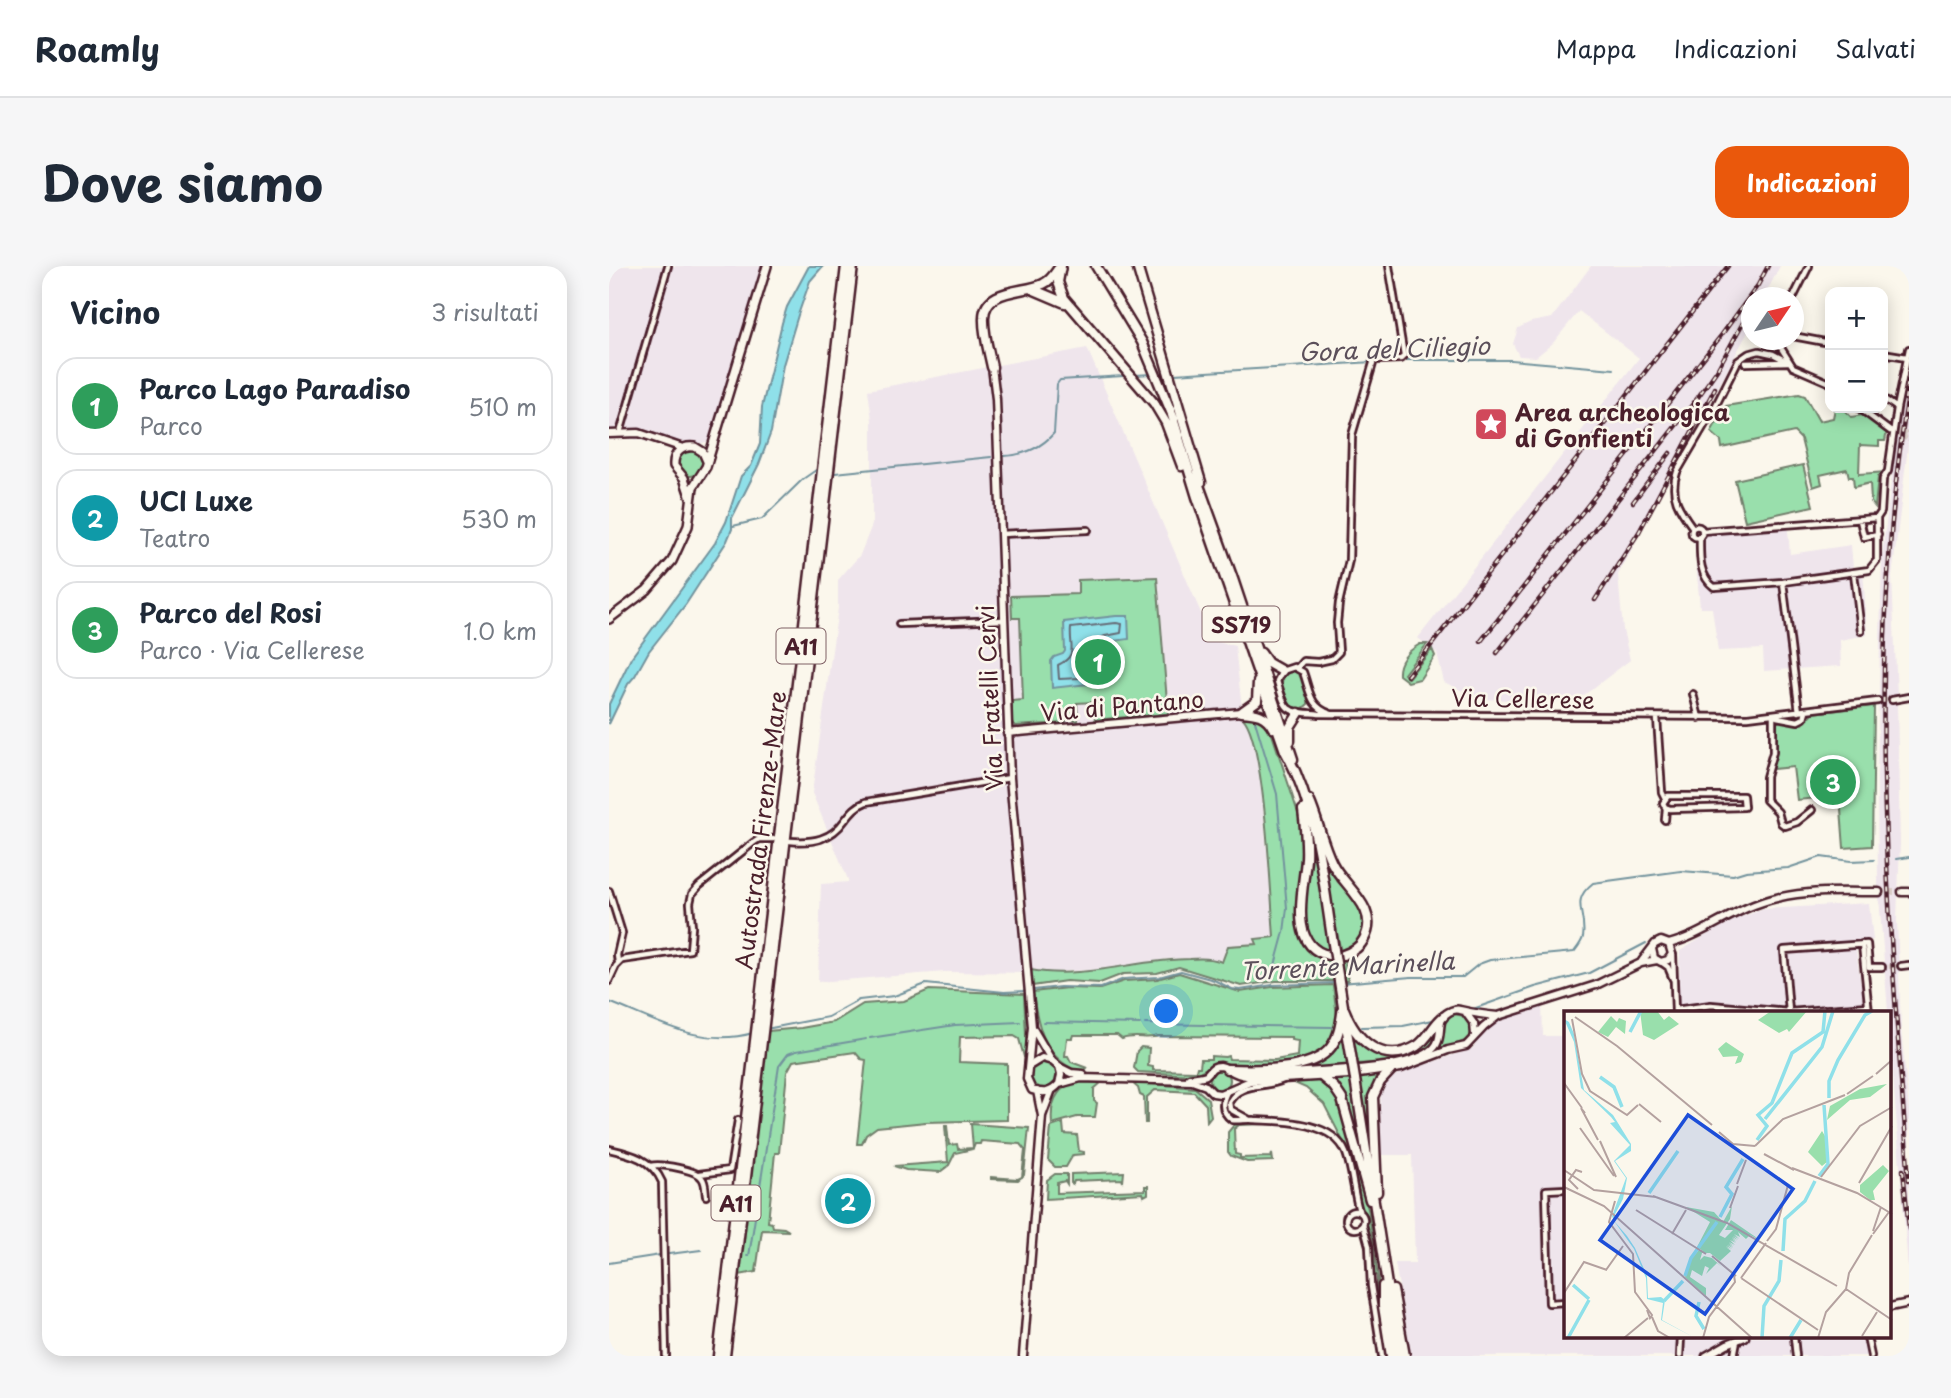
<!DOCTYPE html>
<html lang="it">
<head>
<meta charset="utf-8">
<style>
	body { margin:0; font-family:"Playpen Sans",sans-serif; background:#f6f6f7; color:#1f2937 }
	.controls { position:absolute; right:21px; top:21px; display:grid; overflow:hidden; border-radius:14px; box-shadow:0 4px 18px #0003 }
	.controls button { width:63px; height:63px; display:grid; place-items:center; padding:0; border:0; border-bottom:2px solid #e0e1e3; background:#fff; color:#1f2937; font:35px sans-serif }
	.compass { position:absolute; left:1132px; top:21px; width:63px; height:63px; border-radius:50%; background:#fff; box-shadow:0 4px 18px #0003; rotate:55deg }
	.you { position:absolute; left:558px; top:746px; width:24px; height:24px; margin:-18px; border:5px solid #fff; border-radius:50%; background:#1a73e8; box-shadow:0 0 0 10px #1a73e833 }
	.badge { display:grid; place-items:center; width:46px; height:46px; border-radius:50%; background:#ea580c; color:#fff; font-size:23px; font-weight:700 }
	.pin { position:absolute; translate:-50% -50%; border:4px solid #fff; box-shadow:0 2px 7px #0006 }
	.list { margin:0; padding:0; list-style:none }
	h2 { display:flex; justify-content:space-between; align-items:center; height:91px; margin:0; padding:0 28px; font-size:30px }
	h2 small { font-size:23px; font-weight:400; color:#747a83 }
	.list li { display:grid; grid-template-columns:46px 1fr auto; gap:21px; align-items:center; box-sizing:border-box; height:98px; margin:0 14px 14px; padding:0 14px; border:2px solid #e0e1e3; border-radius:21px }
	.list b { display:block; font-size:26px; white-space:nowrap }
	.list p { margin:0; font-size:23px; white-space:nowrap; color:#747a83 }
	.list em { font-size:23px; font-style:normal; color:#747a83 }
	.map { position:relative; flex:none; width:1300px; height:1090px; overflow:hidden; border-radius:21px }
	header { display:flex; align-items:center; gap:42px; box-sizing:border-box; height:98px; padding:0 35px; background:#fff; border-bottom:2px solid #e0e1e3 }
	header strong { font-size:33px }
	nav { display:flex; gap:38px; margin-inline-start:auto; font-size:24px }
	.intro { display:flex; align-items:center; justify-content:space-between; box-sizing:border-box; height:168px; padding:0 42px }
	h1 { margin:0; font-size:49px }
	.button { padding:18px 32px; border-radius:21px; background:#ea580c; color:#fff; font-size:24px; font-weight:700 }
	main { display:flex; gap:42px; padding:0 42px }
	aside { flex:1; background:#fff; border-radius:21px; box-shadow:0 4px 18px #0003 }
	.map>svg:first-child { display:block }
</style>
</head>
<body>
<header>
<strong>Roamly</strong>
<nav><a>Mappa</a><a>Indicazioni</a><a>Salvati</a></nav>
</header>
<div class="intro"><h1>Dove siamo</h1><a class="button">Indicazioni</a></div>
<main>
<aside>
<h2>Vicino<small>3 risultati</small></h2>
<ul class="list">
<li><span class="badge" style="background:#2e9e5b">1</span><div><b>Parco Lago Paradiso</b><p>Parco</p></div><em>510 m</em></li>
<li><span class="badge" style="background:#0f9aa8">2</span><div><b>UCI Luxe</b><p>Teatro</p></div><em>530 m</em></li>
<li><span class="badge" style="background:#2e9e5b">3</span><div><b>Parco del Rosi</b><p>Parco · Via Cellerese</p></div><em>1.0 km</em></li>
</ul>
</aside>
<div class="map">
<svg width="1300" height="1090" viewBox="0 0 1300 1090">
	<rect width="100%" height="100%" fill="#fbf7ec"/>
	<filter id="ink" filterUnits="userSpaceOnUse"><feTurbulence type="fractalNoise" baseFrequency=".0143" numOctaves="2"/><feDisplacementMap in="SourceGraphic" scale="14" xChannelSelector="R" yChannelSelector="G"/><feConvolveMatrix kernelMatrix="1 2 1 2 8 2 1 2 1" color-interpolation-filters="sRGB"/></filter>
	<g filter="url(#ink)">
		<path fill="#efe5ec" d="M0,0H156L100,175L90,178H68L41,176L13,171L0,173Z
			M982,0H1171L1155,31L1142,32V60L1009,309L1014,364L1021,394L966,436L870,433L835,416L828,387L809,372L1030,92L970,45L944,77L927,91L910,90L904,78L909,62L922,56L943,52Z
			M478,82L604,375L626,380L634,452L641,462L650,496L666,672L646,673L648,678L613,696L595,692L559,693L495,703L435,707L336,706L209,716L212,618L240,616L203,527L229,342V314L251,289L263,259V154L259,124Z
			M1300,93V172L1283,311L1288,430L1283,432L1284,437H1288L1291,577L1288,654L1292,763L1300,845V1015L1269,618L1268,513L1273,290L1291,144Z
			M1178,254L1181,288L1242,279L1244,302H1254L1258,369L1231,374L1232,400L1155,405L1154,383L1109,385L1103,342H1091L1085,275L1097,262Z
			M1260,637L1264,674L1246,676L1256,747H1069L1071,685L1121,655L1155,643Z
			M933,738L934,770H957V1071H1258L1262,1090H802L786,997H806L803,889H772L770,852L772,826L781,809L784,810L864,782L875,765L889,756Z"/>
		<path fill="#99dfac" stroke="#727f6c" stroke-width="2" d="M1190,128L1196,130L1210,155L1224,152L1226,142H1234L1242,151L1254,149L1278,165L1276,175H1270V180L1251,179L1250,208L1278,206L1269,211L1266,241L1262,236L1261,217L1245,221L1244,211H1240L1238,203L1211,209L1213,218L1204,221L1192,173L1185,166L1113,182L1112,175L1102,166L1117,140Z
			M68 197a13 13 0 1 1 26 0a13 13 0 1 1-26 0Z
			M1194,199L1204,240L1136,255L1126,214Z
			M548,311L559,448L535,450L534,447H530L529,450L486,454L484,436L468,437L469,455L458,453L456,457L406,460L403,456V435L414,434L411,352H403L402,330L469,328V314Z
			M811,378H818L795,408L799,412L823,383L826,390L811,413L799,416L790,409C789,395 799,385 811,378Z
			M684,404C695,408 700,426 699,438L692,444L681,440L672,418L677,406Z
			M1265,440L1263,580L1235,582L1231,530L1188,534L1184,501L1163,503L1168,486L1167,456L1169,454L1194,458L1204,447Z
			M637,449H646L660,459L690,550L695,576L690,657L704,686L722,693L735,691L739,715H667L632,720L570,701L548,707L514,708L491,717L457,715L423,720L422,704C474,714 528,693 581,693C592,692 603,692 613,696L619,680L648,678L646,673L665,671C662,632 656,475 634,452Z
			M707,558L716,586L755,647L757,661L749,678L732,687Z
			M699,562L710,613L720,687L707,681L695,661Z
			M570,707L631,726L663,721L724,719L729,758L724,774L709,791L676,798L637,801L608,796L585,809L529,806L525,802L528,785L532,781L540,782L539,800L544,801V804L587,805L588,801H591L592,793H602V790L616,791L619,790L620,793L666,794L688,790L689,775L682,774V771L549,770C538,774 526,768 513,773L508,769H464L463,772H458L456,790H459L462,796L478,802L474,806C436,797 428,759 424,726L458,722L491,723L515,715L548,713Z
			M320,724L415,728L418,791H415L410,773L405,770L351,771L350,796L398,798V854L317,856L268,861L257,869L253,878H248L257,794L252,793L246,786L184,795L178,806L170,887H166L159,956L163,957L164,961L175,962L180,965L153,964L147,1006L130,1009L159,765L192,762L225,756L254,738L295,735Z
			M844,748L856,750L863,759L861,773L821,788C827,775 831,755 844,748Z
			M828,764L827,775L819,784L782,796L747,798L742,767L763,783L797,787Z
			M733,767L739,800L676,805L700,799Z
			M421 809a14 14 0 1 1 28 0a14 14 0 1 1-28 0Z
			M601 814a10 10 0 1 1 20 0a10 10 0 1 1-20 0Z
			M773,808L769,814L764,904L750,811Z
			M741,811L756,906L736,831L721,813Z
			M704,813L717,817L729,829L760,947L780,1090H777L768,1037V1010L764,1008L763,979L756,963L758,950L750,937V927L738,883L715,838L697,822L683,816Z
			M468,816L492,817L485,823V835L488,837L486,851H468L443,858C441,837 447,821 468,816Z
			M522,816L586,822L599,833L602,850L598,855L597,839L585,826L546,824L538,831V857H536L535,831L531,829L529,822Z
			M454,857L455,868L468,869L470,885L475,886V888L464,889L457,901H446L439,894L442,861Z
			M632,857L656,858L630,859L625,863L626,888L631,889V892L662,891L663,888L664,895L638,896L622,890L619,886V866L625,859Z
			M362,858L420,862L415,909L409,914L382,913V911L409,913L413,911L416,884L411,878L372,875L371,878H366L364,883L346,887L340,899L331,906L297,904L285,900L339,896L336,860H338L340,879L348,878L349,883L364,882Z
			M515,906L514,916L513,913L465,915L464,918L462,917V908Z
			M446,908H458V918L456,915L448,917V927L536,924V920H539V928L535,930L534,927L437,933L438,914Z"/>
		<path fill="#8fe0e9" stroke="#73939d" stroke-width="2" d="M200,0H214L201,15L189,49L174,99L162,166L150,198L123,252V263L118,275L77,338L40,385L26,410L19,418L0,458V438L22,392L106,277L117,256L132,210L142,200L151,178L153,141L173,57L178,41Z
			M507,350H519L520,373L498,376L477,387L479,418L443,422L442,395L445,391L454,388L456,385L455,356Z"/>
		<g fill="none" stroke-linecap="round" stroke-linejoin="round">
			<path stroke="#666c77" stroke-width="2" d="M507,357L513,358L512,367L496,370L472,383L470,390L471,412L450,413L449,399C470,389 460,380 462,362Z"/>
			<path stroke="#73939d" stroke-width="2" d="M793,94H902L1005,103
				M565,108L781,95
				M527,109L542,108
				M395,190C415,189 432,182 445,167L448,118L451,114L514,110
				M226,207L382,191
				M124,260L153,253L194,213L207,204
				M646,455L668,528L678,642L675,666L665,703
				M1287,593L1300,591
				M732,717L802,711H854L870,698L881,694L965,686C968,682 973,676 974,671C978,647 960,636 984,617L1072,605L1124,609L1137,605L1179,602L1212,591L1242,595L1265,594
				M424,724L451,721L492,722L515,713L550,711L572,705L605,714L623,723L631,724L664,719L727,717
				M0,736C49,755 91,782 144,767
				M864,743L926,721L980,707L1037,677
				M434,756L531,758
				M536,758L723,761
				M753,761L794,760L824,754
				M157,763L219,751L250,734L285,730L317,718L395,726L418,725
				M261,772L346,759L411,756
				M60,988L92,984
				M138,990H140L170,800L179,788L187,785L257,773
				M0,997L51,989"/>
			<path stroke="#d8ccc5" stroke-width="4.5" stroke-dasharray="4.5 2" stroke-linecap="butt" d="M1282,161L1300,169
				M1282,165L1300,174
				M1269,435L1283,434
				M1273,701L1292,700"/>
			<path stroke="#d8ccc5" stroke-width="6" stroke-dasharray="6 3" stroke-linecap="butt" d="M1270,626H1293"/>
			<g stroke="#4a1f2b" stroke-width="10">
				<path id="street" d="M1184,32L1200,0
					M1184,70L1221,77
					M1167,74L1184,101L1221,117
					M1274,87L1298,91
					M1136,97L1178,96
					M1274,132L1288,142
					M1250,142L1281,165
					M11,167L59,0
					M1251,254L1255,271L1269,268
					M1082.5 266a5.5 5.5 0 1 1 11 0a5.5 5.5 0 1 1-11 0Z
					M1084,262C1070,243 1060,229 1068,206L1106,141L1129,95L1139,88L1150,85L1164,88L1179,96
					M1093,265L1268,252
					M392,268L479,264
					M1091,270C1091,288 1089,309 1105,321L1174,316L1260,304L1268,294V252L1272,246L1274,213L1279,205L1288,142L1300,83
					M1245,307L1252,365
					M1174,316L1190,446
					M290,358L394,354
					M688,402L694,395L709,396L723,393L730,386L728,357L730,337L740,294L743,169L765,94L792,93L795,90L780,0
					M1084,428L1090,452
					M1283,434L1300,431
					M722,448C700,441 701,425 694,406L685,401L673,405L668,415C678,448 676,445 710,448L1139,451L1269,435
					M1164,450V486L1157,511V534L1169,546L1172,557L1176,560L1188,556L1203,544
					M1168,451L1189,455L1195,452L1197,445
					M1048,452L1053,526L1056,532
					M1059,530H1134L1135,541L1061,543L1056,541L1054,537Z
					M1056,554L1057,542
					M181,575C204,577 222,574 236,554C243,545 247,540 257,536L401,512
					M0,625L13,667L8,689L9,696
					M1253,678L1260,747
					M1064,689L1066,746
					M1052,696L1059,701L1064,713
					M1292,700L1300,699
					M0,715L7,700L13,694L81,684L83,661L81,637L83,628L90,620L144,577L150,573H164
					M1066,744L1102,739L1180,746L1259,740
					M1180,746L1175,684L1258,678L1260,701H1273
					M618,826C612,837 612,846 623,854C630,855 637,853 645,854C674,855 724,855 737,887C743,903 745,928 750,945
					M639,853L621,843L620,836C632,815 655,823 674,814
					M0,883C22,888 43,893 53,916L57,1090
					M42,900C51,897 88,904 93,912C97,917 96,924 97,930
					M90,908L121,904L129,854
					M957,923L937,924L940,1037L957,1036
					M737 954a9 9 0 1 1 18 0a9 9 0 1 1-18 0Z
					M754,958L760,980L762,1020L773,1090
					M1185,1071L1187,1090
					M1258,1071L1262,1090
					M1071,1090L1072,1071
					M1125,1090L1128,1074"/>
			</g>
			<g stroke="#4a1f2b" stroke-width="11">
				<path id="secondary" d="M383,101L387,133L401,512L423,761L418,813L423,824C435,828 442,827 450,818L452,809L450,801L443,795L423,761
					M0,168L30,167L74,182
					M398,467L632,446
					M1293,626H1300
					M1060,678C1091,670 1116,650 1145,639C1185,623 1227,626 1270,626
					M1033,695L1046,678L1052,675L1060,678L1063,688L1059,694L1052,696L1045,692L1043,683
					M857,747L865,758L866,769
					M420,800L433,792L443,795
					M450,801L462,807L474,808
					M749,803C769,801 822,797 829,775C833,764 828,752 840,746C843,744 848,743 851,744C864,747 875,749 889,750
					M750,808L792,802L839,784L857,780L875,761L889,750L987,719L1032,697L1048,694
					M580,812C584,811 593,811 597,809C602,805 602,800 611,800C619,801 624,809 637,810L740,803
					M450,818L472,812L583,815L597,820L604,827L611,828L641,815L740,809
					M428,825L433,850L442,826
					M1281,1041L1300,1037
					M414,1090L433,850
					M1097,1090L1118,1078L1136,1071"/>
			</g>
			<g stroke="#4a1f2b" stroke-width="12">
				<path id="primary" d="M81,230L75,212L65,200C64,187 73,179 86,181L94,186L98,195
					M0,353L38,324L63,295L79,260L84,221L97,201L158,0"/>
			</g>
			<g stroke="#4a1f2b" stroke-width="13">
				<path id="highway" d="M452,0L449,16L455,32L545,137L557,157L573,200
					M487,0L533,76L565,153
					M528,0L592,216
					M423,23L456,37
					M383,101C380,86 374,67 375,51C376,22 415,27 434,18C441,15 445,9 449,3
					M563,149L588,231L676,485C709,543 714,618 725,684
					M587,211L624,313L684,493
					M652,387L659,397L673,405
					M634,445L648,435L649,416
					M632,446C647,447 657,448 664,462
					M681,475V461L690,447
					M700,534C709,554 713,577 723,597C734,620 772,643 755,673C751,681 743,686 734,689
					M694,544C696,560 698,576 697,593C695,622 678,680 719,689
					M735,743C746,773 773,801 808,780C819,773 824,759 834,751
					M736,753L743,795
					M618,803C646,804 704,806 722,781C731,769 732,754 734,740
					M713,811L725,821L733,833L761,934
					M746,813L789,1090
					M768,926L764,831L771,816L782,804
					M774,1020V1040L782,1090
					M784,1024L796,1090
					M109,1090L237,0
					M116,1090L244,0"/>
			</g>
			<use href="#street" stroke="#fbf7ec" stroke-width="4.5"/>
			<use href="#secondary" stroke="#fbf7ec" stroke-width="6"/>
			<use href="#primary" stroke="#fbf7ec" stroke-width="7"/>
			<use href="#highway" stroke="#fbf7ec" stroke-width="8"/>
			<g stroke="#4a1f2b" stroke-width="4.5">
				<path id="rail" d="M1300,123C1255,389 1279,648 1300,914
					M1296,133L1300,106
					M1024,236L1061,187
					M986,334L1030,266L1106,122
					M872,375L1111,71L1149,19L1159,0
					M888,387L1087,134L1108,104L1142,42
					M798,410L1119,0
					M1294,904L1300,963"/>
			</g>
			<use href="#rail" stroke="#fbf7ec" stroke-width="2" stroke-dasharray="5" stroke-linecap="butt"/>
			<g stroke="#4a1f2b" stroke-width="13" stroke-linecap="butt">
				<path id="highway-bridge" d="M725,684L734,740
					M743,795L746,813"/>
			</g>
			<use href="#highway-bridge" stroke="#fbf7ec" stroke-width="8"/>
		</g>
	</g>
	<defs>
		<g id="sight-square" transform="scale(1.75)"><rect x="-9" y="-9" width="18" height="18" rx="4" fill="#d1495b" stroke="#fbf7ec"/><path d="M0-6L1.8-2.2L6-1.7L2.9 1.2L3.7 5.4L0 3.3L-3.7 5.4L-2.9 1.2L-6-1.7L-1.8-2.2Z" fill="#fff"/></g>
	</defs>
	<g fill-rule="evenodd">
		<use href="#sight-square" x="882" y="158"/>
	</g>
	<g text-anchor="middle" dominant-baseline="central" stroke-width="5" stroke-linejoin="round" paint-order="stroke">
		<g fill="#fbf7ec" stroke="#7f6065" stroke-width="2">
			<rect x="593.5" y="340.5" width="77" height="35" rx="5"/>
			<rect x="167.5" y="362.5" width="49" height="35" rx="5"/>
			<rect x="102.5" y="919.5" width="49" height="35" rx="5"/>
		</g>
		<g font-size="21" font-weight="bold" fill="#4a1f2b">
			<text x="632" y="358">SS719</text>
			<text x="192" y="380">A11</text>
			<text x="127" y="937">A11</text>
		</g>
		<g font-size="23" font-weight="bold" fill="#4a1f2b" stroke="#fbf7ec" text-anchor="start">
			<text x="906" y="145">Area archeologica<tspan x="906" dy="26">di Gonfienti</tspan></text>
		</g>
		<g font-size="23" fill="#4a1f2b" stroke="#fbf7ec">
			<text transform="translate(380 432) rotate(-93)">Via Fratelli Cervi</text>
			<text transform="translate(914 432) rotate(1)">Via Cellerese</text>
			<text transform="translate(513 439) rotate(-5)">Via di Pantano</text>
			<text transform="translate(151 564) rotate(-83)">Autostrada Firenze-Mare</text>
		</g>
		<g font-size="24" font-style="italic" fill="#5b4f5a" stroke="#fbf7ec">
			<text transform="translate(785 82) rotate(-2)">Gora del Ciliegio</text>
			<text transform="translate(738 699) rotate(-3)">Torrente Marinella</text>
		</g>
	</g>
	<g transform="translate(955 745)">
		<rect width="327" height="327" fill="#fbf7ec"/>
		<path d="M76,0H93L100,9L105,5L115,13L90,29L79,24ZM207,0H243L225,21L223,18L215,22L194,9ZM47,5L53,11L55,7L62,10L61,23L52,16L44,26L34,21ZM162,31L180,43L177,51L171,53L174,45L159,46L154,38ZM323,73L306,86L286,89L263,109L266,95L296,78ZM258,120L261,125L263,151L258,155L244,141ZM319,154L325,160L309,180L311,189H306L296,181V174ZM168,195L166,208L155,224L161,227L169,219H161L167,209L196,229L186,224L182,228L174,221L176,226L170,223L175,227L170,224L175,228L169,225L174,229L168,226L173,230L168,227L172,231L167,228L172,232L166,229L171,234L165,231L170,235L165,232L169,236L164,233L169,237L163,234L168,238L162,235L167,239L162,236L167,240L156,250L146,242H138L136,249L140,245L148,247L158,256L153,252L142,263L145,257L141,255L138,265L128,259L126,266L142,277V285L121,266L128,247L135,239L139,240L133,236L146,211L122,196L150,201L159,211Z" fill="#99dfac"/>
		<path d="M0,8L5,11L10,23L20,79L49,104L67,133V140L51,150L63,167L59,188L50,205L51,211L63,225L71,237L83,265L84,287L97,286L101,289L98,309L131,327L97,309L99,292L83,288L82,267L70,238L50,210L48,205L62,167L50,150L66,134L46,112L51,111L47,106L17,77L10,31Z" fill="#8fe0e9"/>
		<path fill="none" stroke="#8fe0e9" stroke-width="3.5" d="M66,21L77,0M36,66L50,76L58,96M265,87V70L274,49L301,4L308,0M201,108L258,36L269,0M193,129L203,115L194,104L208,92L228,42L259,21L261,0M255,165L264,153L260,94M85,182L114,140M156,206L168,183L162,176L179,148M219,240L221,208L241,190L251,170M121,265L127,247L153,211M9,274L25,288M100,290L119,270M135,291L132,305L140,318M4,327L25,289M198,327L200,295L215,270L217,249M226,327L237,309"/>
		<path fill="none" stroke="#b4a19f" stroke-width="2" d="M11,6L53,35L148,114M8,8L18,63L26,80L63,104L74,94M312,63L328,49M0,72L18,97M283,83L309,65M75,93L97,111M21,102L17,97L34,129M16,117L50,165M155,121L169,133L191,135M36,130L52,166M191,135L219,108L281,84M200,143L230,159M228,157L293,182L328,203M0,159L30,179L92,186M257,166L296,115L328,96M295,172L328,115M173,173L182,149M0,176L40,195L188,327M14,178L5,169L12,159L18,161M89,185L163,212L273,275M51,190L45,211L69,243L71,281L88,304L86,307L83,299M166,197L174,175M72,199L142,243M309,220L317,196M108,223L122,199M309,223L325,201M203,230L212,218L224,174M148,245L172,265M42,259L59,235M177,267L254,319M177,267L202,232M282,278L328,309M0,282L20,251L43,259M88,306L94,320L106,327M298,325L313,301M60,327L84,307M139,327L145,306L171,271L170,264M254,327L262,301L282,278L285,262L308,224"/>
		<path fill="#1d4ed8" fill-opacity="0.15" stroke="#1d4ed8" stroke-width="3.5" d="M124,104L229,178L141,303L36,229Z"/>
		<rect width="327" height="327" fill="none" stroke="#4a1f2b" stroke-width="3.5"/>
	</g>
</svg>
<div class="controls">
<button>+</button>
<button>−</button>
</div>
<svg class="compass" viewBox="-18 -18 36 36"><path d="M0-13l5 13h-10z" fill="#e53935"/><path d="M0 13l5-13h-10z" fill="#747a83"/></svg>
<div class="you"></div>
<div class="pin badge" style="left:489px;top:396px;background:#2e9e5b">1</div>
<div class="pin badge" style="left:239px;top:935px;background:#0f9aa8">2</div>
<div class="pin badge" style="left:1224px;top:516px;background:#2e9e5b">3</div>
</div>
</main>
</body>
</html>
